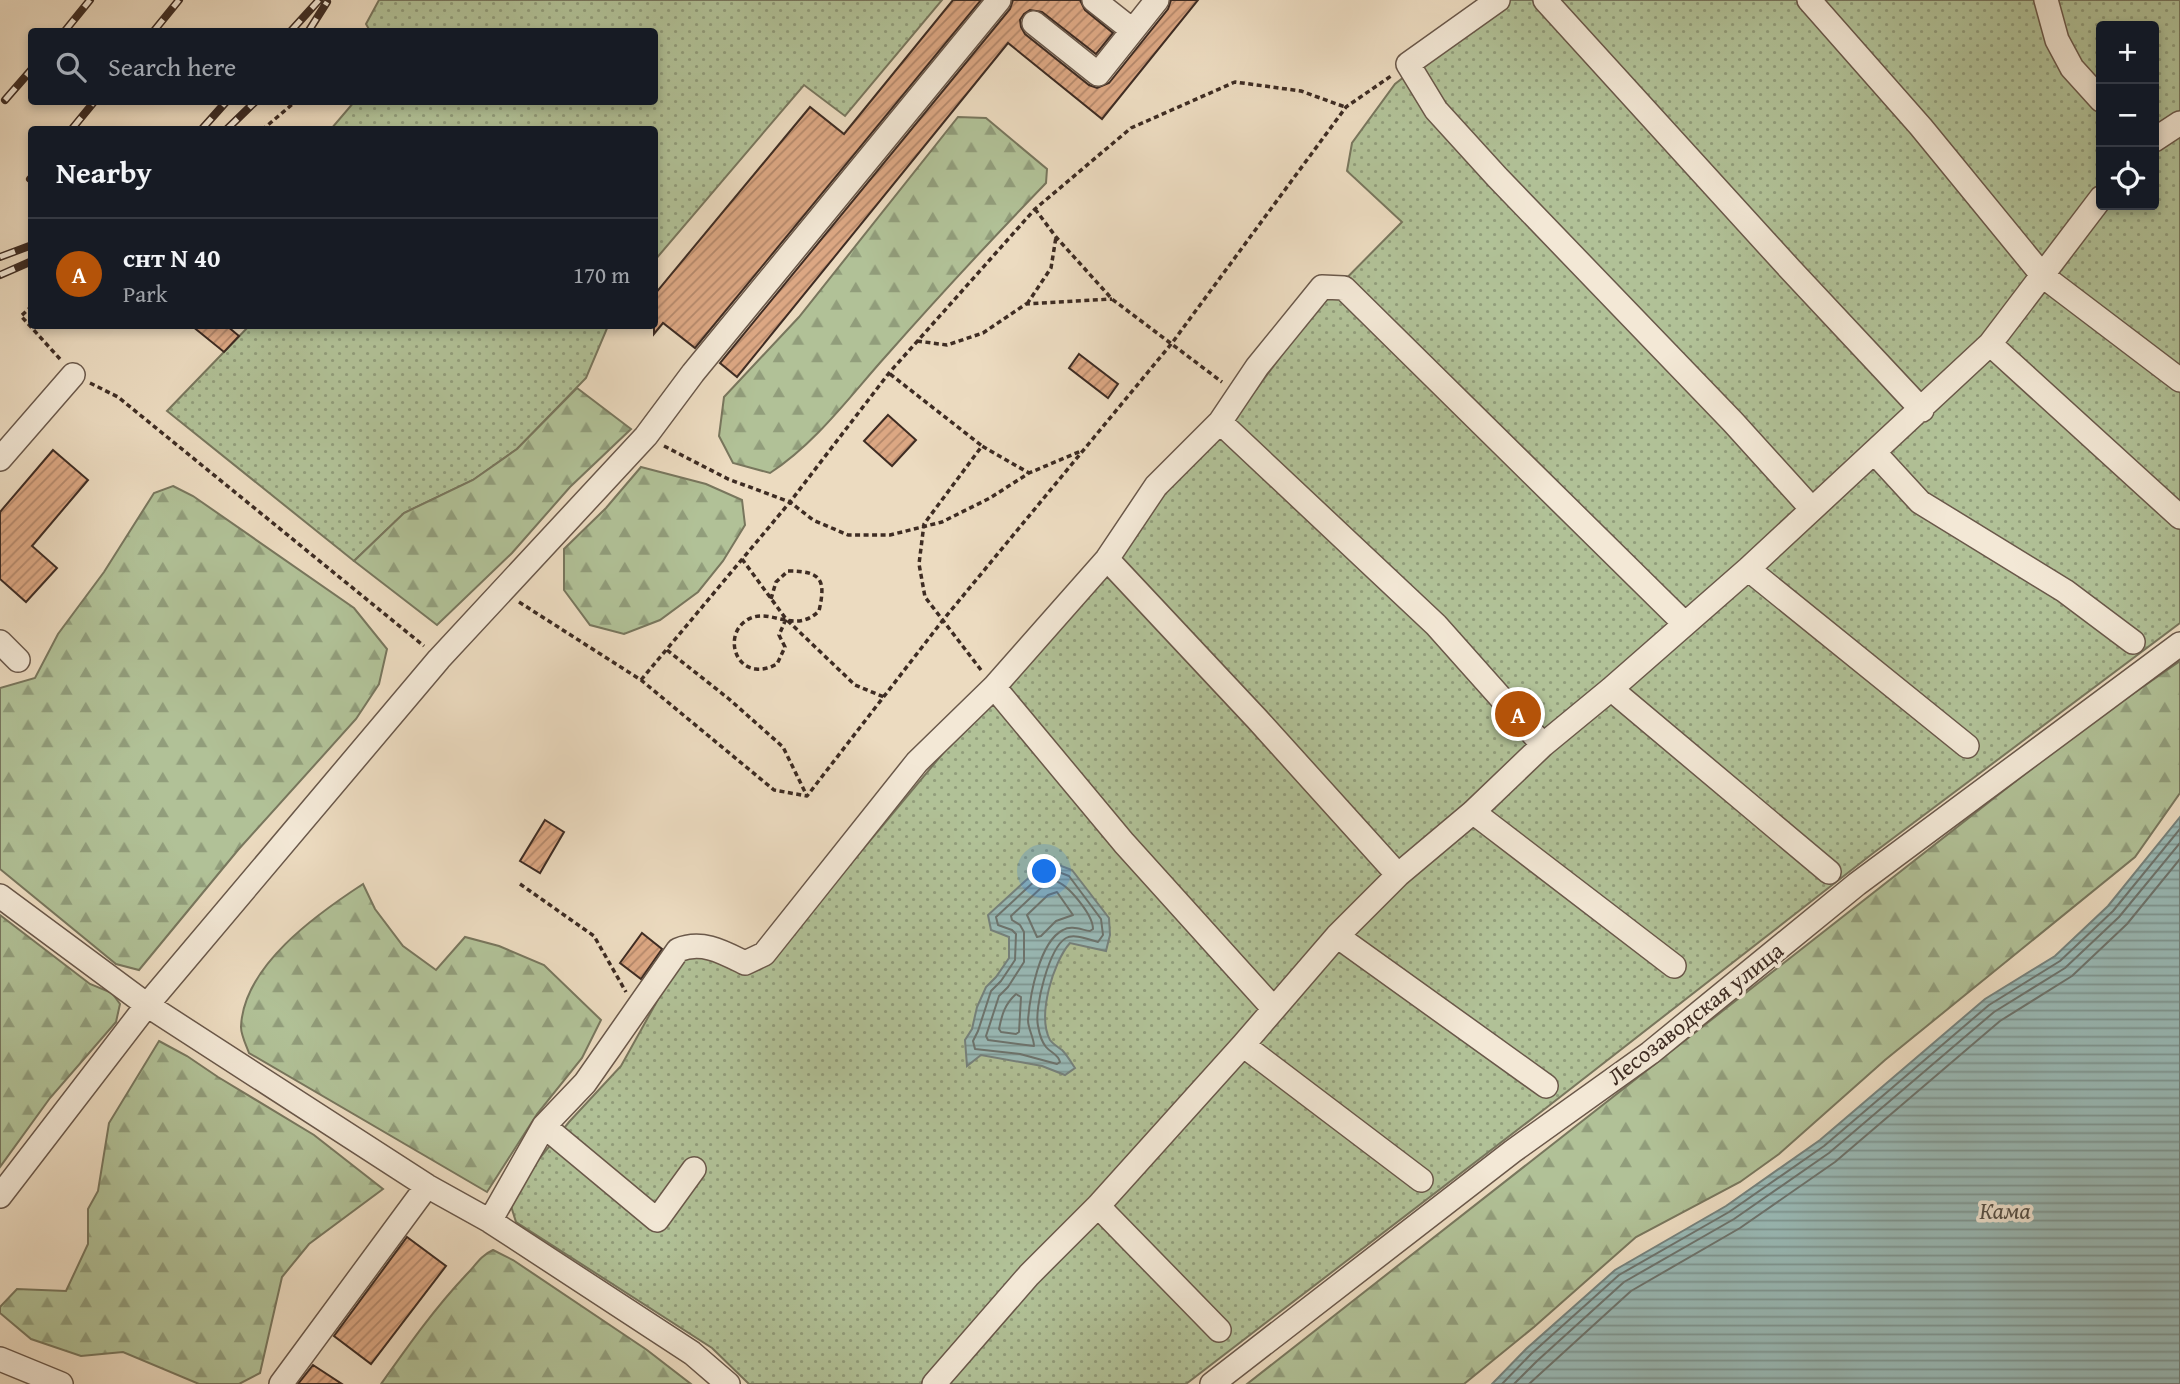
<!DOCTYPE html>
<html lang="en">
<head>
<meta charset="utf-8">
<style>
	body { margin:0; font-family:"Gentium Book Plus",serif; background:#20242c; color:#f1f3f6 }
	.controls { position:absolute; right:21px; top:21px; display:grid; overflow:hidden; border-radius:7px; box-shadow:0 4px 10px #0003 }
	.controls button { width:63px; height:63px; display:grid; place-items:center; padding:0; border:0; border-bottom:2px solid #363941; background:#171b24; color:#f1f3f6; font:35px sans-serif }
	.you { position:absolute; left:1045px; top:872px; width:24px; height:24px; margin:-18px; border:5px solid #fff; border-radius:50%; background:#1a73e8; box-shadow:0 0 0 10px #1a73e833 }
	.badge { display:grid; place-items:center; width:46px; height:46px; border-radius:50%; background:#b45309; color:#fff; font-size:23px; font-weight:700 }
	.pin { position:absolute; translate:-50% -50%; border:4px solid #fff; box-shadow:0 2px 7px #0006 }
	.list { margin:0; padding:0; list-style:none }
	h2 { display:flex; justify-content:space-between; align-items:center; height:91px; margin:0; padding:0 28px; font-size:30px }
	h2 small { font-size:23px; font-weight:400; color:#9ea1a6 }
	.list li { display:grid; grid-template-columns:46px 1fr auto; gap:21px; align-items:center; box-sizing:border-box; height:112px; padding:0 28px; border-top:2px solid #363941 }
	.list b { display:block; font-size:26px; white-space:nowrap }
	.list p { margin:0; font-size:23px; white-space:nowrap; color:#9ea1a6 }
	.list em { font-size:23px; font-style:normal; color:#9ea1a6 }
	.icon { flex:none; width:38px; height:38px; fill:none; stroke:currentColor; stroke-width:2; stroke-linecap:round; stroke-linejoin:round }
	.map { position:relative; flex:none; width:2180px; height:1384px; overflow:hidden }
	.search { position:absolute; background:#171b24; box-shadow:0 4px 10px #0003; left:28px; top:28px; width:630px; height:77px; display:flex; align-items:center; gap:18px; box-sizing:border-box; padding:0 24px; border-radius:7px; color:#9ea1a6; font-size:26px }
	.panel { position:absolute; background:#171b24; box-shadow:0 4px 10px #0003; left:28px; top:126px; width:630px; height:203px; border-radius:7px }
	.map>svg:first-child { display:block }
</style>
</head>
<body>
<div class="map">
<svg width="2180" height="1384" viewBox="0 0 2180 1384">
	<defs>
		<pattern id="grass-dots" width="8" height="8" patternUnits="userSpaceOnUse" patternTransform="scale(1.75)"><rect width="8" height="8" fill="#b1c197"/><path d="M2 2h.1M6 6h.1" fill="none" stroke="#919d7b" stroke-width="1.8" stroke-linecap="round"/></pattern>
		<pattern id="forest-firs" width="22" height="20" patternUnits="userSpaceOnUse" patternTransform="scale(1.75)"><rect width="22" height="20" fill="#b1c197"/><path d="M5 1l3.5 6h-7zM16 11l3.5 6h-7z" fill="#919d7b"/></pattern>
		<pattern id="water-rules" width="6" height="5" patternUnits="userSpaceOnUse" patternTransform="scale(1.75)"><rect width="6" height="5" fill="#99bab7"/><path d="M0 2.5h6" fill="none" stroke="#7e9794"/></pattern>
		<pattern id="building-hatch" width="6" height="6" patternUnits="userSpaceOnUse" patternTransform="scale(1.75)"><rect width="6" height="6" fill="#dca783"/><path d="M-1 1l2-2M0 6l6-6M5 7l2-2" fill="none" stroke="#b4886b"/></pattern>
	</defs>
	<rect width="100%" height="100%" fill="#ecdbc0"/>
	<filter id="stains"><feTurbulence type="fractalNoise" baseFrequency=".00286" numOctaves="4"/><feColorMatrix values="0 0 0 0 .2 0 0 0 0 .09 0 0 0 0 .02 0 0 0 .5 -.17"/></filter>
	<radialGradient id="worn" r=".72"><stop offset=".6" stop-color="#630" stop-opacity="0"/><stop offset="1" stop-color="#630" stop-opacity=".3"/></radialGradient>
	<path fill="url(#grass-dots)" stroke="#78765d" stroke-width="2" fill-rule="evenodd" d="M379,0H942L845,116L804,85L655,260L654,130L331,129L354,102H654V32L370,31L366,24Z
		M1491,0H2180V623L1872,854L1546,1108L1186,1384H749L712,1348L516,1222L511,1206L517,1186L569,1122L621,1066L676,967L690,954L773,957L1161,492L1243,407L1316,309L1402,222L1347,171L1352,143L1395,84L1427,59ZM2101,26H2154V205H2101Z
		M249,326H608L586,378L517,449L473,480L404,513L354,561L167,411Z"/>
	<path fill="url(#forest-firs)" stroke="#78765d" stroke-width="2" d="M958,117L986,118L1047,169L1046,183C991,240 938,297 886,356C850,396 816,443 770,473L733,463L719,436L724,397L799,317Z
		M577,388L631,429L570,487L512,553L437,625L354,561L404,513L473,480L517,449Z
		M641,467L706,484L742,500L745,525L723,561L698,592L660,620L624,634L590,625L564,590V549L606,508Z
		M173,486L193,496L354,608L387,649L379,684L356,719L238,850L139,970L116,964L0,869V688L35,678L58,634L104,572L154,493Z
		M2180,661V793L2135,857L1885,1060L1779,1154L1740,1182L1636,1237L1534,1327L1464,1384H1247L2082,729Z
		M363,884L375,909L403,946L436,970L465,937L499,946L544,965L601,1020L582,1058L537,1114L487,1192L249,1053C246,1045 241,1035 241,1027C243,966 317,914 363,884Z
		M0,915L90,984L112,993L120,1004L116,1022L50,1098L0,1167Z
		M159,1041L187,1056L218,1077L314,1135L383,1189L309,1244L282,1277L260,1373L239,1384H199L123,1352L81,1356L31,1339L0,1313V1307L17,1289L66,1291L88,1244V1209L98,1191L109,1123Z
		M493,1250L513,1260L647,1350L691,1384H381C408,1346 434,1309 466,1275C476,1265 480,1256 493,1250Z"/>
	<path fill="url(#water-rules)" stroke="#75817c" stroke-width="2" d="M2180,817V1384H1492L1526,1349L1615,1270L1726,1206L1820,1140L1985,999L2055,956L2108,906Z
		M1056,864L1072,870L1109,918L1110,935L1106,951L1070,943C1053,962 1037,1016 1050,1040C1053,1044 1058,1047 1062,1050C1067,1055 1071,1062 1075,1068L1065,1075L1042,1066L981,1055L967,1066L965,1040L972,1029L977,1007L986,987L996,977L1009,958V937L991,930L988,915L1035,872Z"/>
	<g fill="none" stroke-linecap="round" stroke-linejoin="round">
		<path stroke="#6c736d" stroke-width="2" d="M1056,871L1069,876L1101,919L1103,935L1098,942C1090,940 1074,933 1066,938C1049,948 1034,1008 1038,1026C1039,1032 1042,1042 1046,1047C1051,1053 1058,1054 1060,1062L1057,1064L1020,1054L975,1049L973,1041L978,1031L991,991L1001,981L1015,960L1016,934L1012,930L998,925L996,917L1038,878Z
			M1055,881C1068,884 1093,915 1093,929L1090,931C1082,930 1071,925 1063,930C1039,942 1030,996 1028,1020C1028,1029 1034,1038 1034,1046L988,1040L986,1036L999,996L1008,987L1024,962V932L1020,925L1012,920L1011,916L1043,886Z
			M1057,892L1073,915L1056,921L1041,936L1037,937L1027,915L1048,895Z
			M1016,994L1021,997L1019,1032L1016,1034L1001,1032L999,1029C1002,1014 1005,1004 1016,994Z
			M1502,1384L1531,1354L1619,1275L1729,1212L1824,1146L1989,1005L2060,961L2113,911L2180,829
			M1514,1384L1537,1361L1624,1282L1734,1219L1829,1153L1994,1012L2065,968L2119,917L2180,843
			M1529,1384L1631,1291L1740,1228L1835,1162L2000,1021L2072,976L2127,924L2180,859"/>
	</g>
	<path fill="url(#building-hatch)" stroke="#3e2c23" stroke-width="2" d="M953,0H981L695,348L663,323L654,334V295L810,107L844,134Z
		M1013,0H1080L1085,10L1113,33L1096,54L1042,12L1030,10L1024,14L1020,20L1021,27L1025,34L1089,85L1097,88L1109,83L1168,9L1171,0H1198L1102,119L1008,43L737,377L720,363L1010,9Z
		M192,326H227L239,336L224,352Z
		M1079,354L1118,384L1108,398L1069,368Z
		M888,415L916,440L892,466L864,441Z
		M53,450L88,480L32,546L57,568L26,602L0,579V512Z
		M545,820L564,832L540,873L520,861Z
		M642,933L662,949L641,979L620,963Z
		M407,1237L446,1266L371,1364L334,1336Z
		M313,1365L342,1384H298Z"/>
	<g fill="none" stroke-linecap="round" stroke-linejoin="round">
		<g stroke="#6a584a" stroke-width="26">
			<path id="minor" d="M1094,0L1132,30
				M1498,0L1408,64L1436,110L1497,177L1733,422L1811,508
				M1545,0L1790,269L1922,410
				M1809,0L1921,127L2043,276L2180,380
				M2046,0L2057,40L2072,68L2101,100
				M1034,23L1098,74L1157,0
				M2154,140L2180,123
				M1990,344L2180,517
				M1220,422L1436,625L1543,745
				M1874,452L1920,502L2065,591L2133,642
				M0,459L73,375
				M1107,559L1257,719L1398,875
				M1748,569L1967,746
				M0,642L18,660
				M994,687L1124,843L1273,1008
				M1611,689L1829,872
				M1473,812L1674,966
				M0,896L147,1005L427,1186L490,1221L692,1353L728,1384
				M1337,936L1546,1086
				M1243,1045L1421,1180
				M544,1126L657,1220L694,1169
				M0,1196L147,1005L439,659L646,436L693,373L999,0
				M1098,1206L1219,1330
				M490,1221L544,1126L585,1083L678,950C702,940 723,952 745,963L764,954L917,762L994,687L1107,559L1156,486L1220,422L1257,367L1322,287L1344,288L1685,624
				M0,1359L61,1384
				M281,1384L427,1186
				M934,1384L1029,1275L1098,1206L1243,1045L1337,936L1398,875L1473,812L1543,745L1611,689L1748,569L1990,344L2101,198
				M1212,1384L1513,1151L1650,1053L1857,884L2180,644"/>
		</g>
		<path stroke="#3e2c23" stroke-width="3.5" stroke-dasharray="5 3.5" stroke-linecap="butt" d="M262,130L295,102
			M1035,209L1056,237L1112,299L1222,382
			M1027,304L1051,268L1056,237
			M32,306L21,316L60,359
			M917,341L947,345L983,333L1026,304L1112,299
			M890,374L982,446
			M90,383L118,397L424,646
			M664,446L728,479L790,502L813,520L848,535H890L942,522L990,498L1029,473L1081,451
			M742,559L786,619L855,685L884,697
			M771,599L776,582L788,571C822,571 826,580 819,611C792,637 767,602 743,623C727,637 734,667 756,669C764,670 771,667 777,664L785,647L779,635L786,619
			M519,602L641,680L774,790L807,796L943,620L1172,343L1346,107L1391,76
			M667,650L729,699L783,747L806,794
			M981,670L925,597L919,564L924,524L982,446L1029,473
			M641,680L790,502L889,373L1035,209L1131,128L1235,82L1301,91L1345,107
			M520,884L594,936L626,992"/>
		<use href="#minor" stroke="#f3e8d6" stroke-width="23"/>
		<g stroke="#3e2c23" stroke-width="8">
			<path id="rail" d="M64,32L90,0
				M153,32L179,0
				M290,32L319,0
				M308,32L327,2
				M5,100L32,69
				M71,130L94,102
				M201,130L226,102
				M226,130L255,102
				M30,179L32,177
				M0,257L32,245
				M0,275L32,261"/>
		</g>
		<use href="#rail" stroke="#f3e8d6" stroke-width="5" stroke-dasharray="16" stroke-linecap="butt"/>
	</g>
	<g text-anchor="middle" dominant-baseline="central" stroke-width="7" stroke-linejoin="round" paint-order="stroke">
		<g font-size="23" fill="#3e2c23" stroke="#f3e8d6">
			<text transform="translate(1695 1013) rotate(-38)">Лесозаводская улица</text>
		</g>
		<g font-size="24" font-style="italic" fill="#555048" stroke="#f3e8d6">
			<text x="2005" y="1210">Кама</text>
		</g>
	</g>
	<rect width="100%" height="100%" filter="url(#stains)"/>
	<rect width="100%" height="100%" fill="url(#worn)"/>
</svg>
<div class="controls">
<button>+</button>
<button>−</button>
<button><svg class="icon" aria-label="locate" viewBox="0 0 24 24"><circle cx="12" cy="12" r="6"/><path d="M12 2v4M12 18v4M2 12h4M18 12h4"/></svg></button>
</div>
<div class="you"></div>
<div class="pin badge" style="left:1518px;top:714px">A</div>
<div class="search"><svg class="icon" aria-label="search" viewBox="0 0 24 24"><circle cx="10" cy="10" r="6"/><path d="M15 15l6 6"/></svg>Search here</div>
<section class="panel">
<h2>Nearby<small></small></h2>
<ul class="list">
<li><span class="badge">A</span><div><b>снт N 40</b><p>Park</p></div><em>170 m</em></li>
</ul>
</section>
</div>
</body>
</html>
